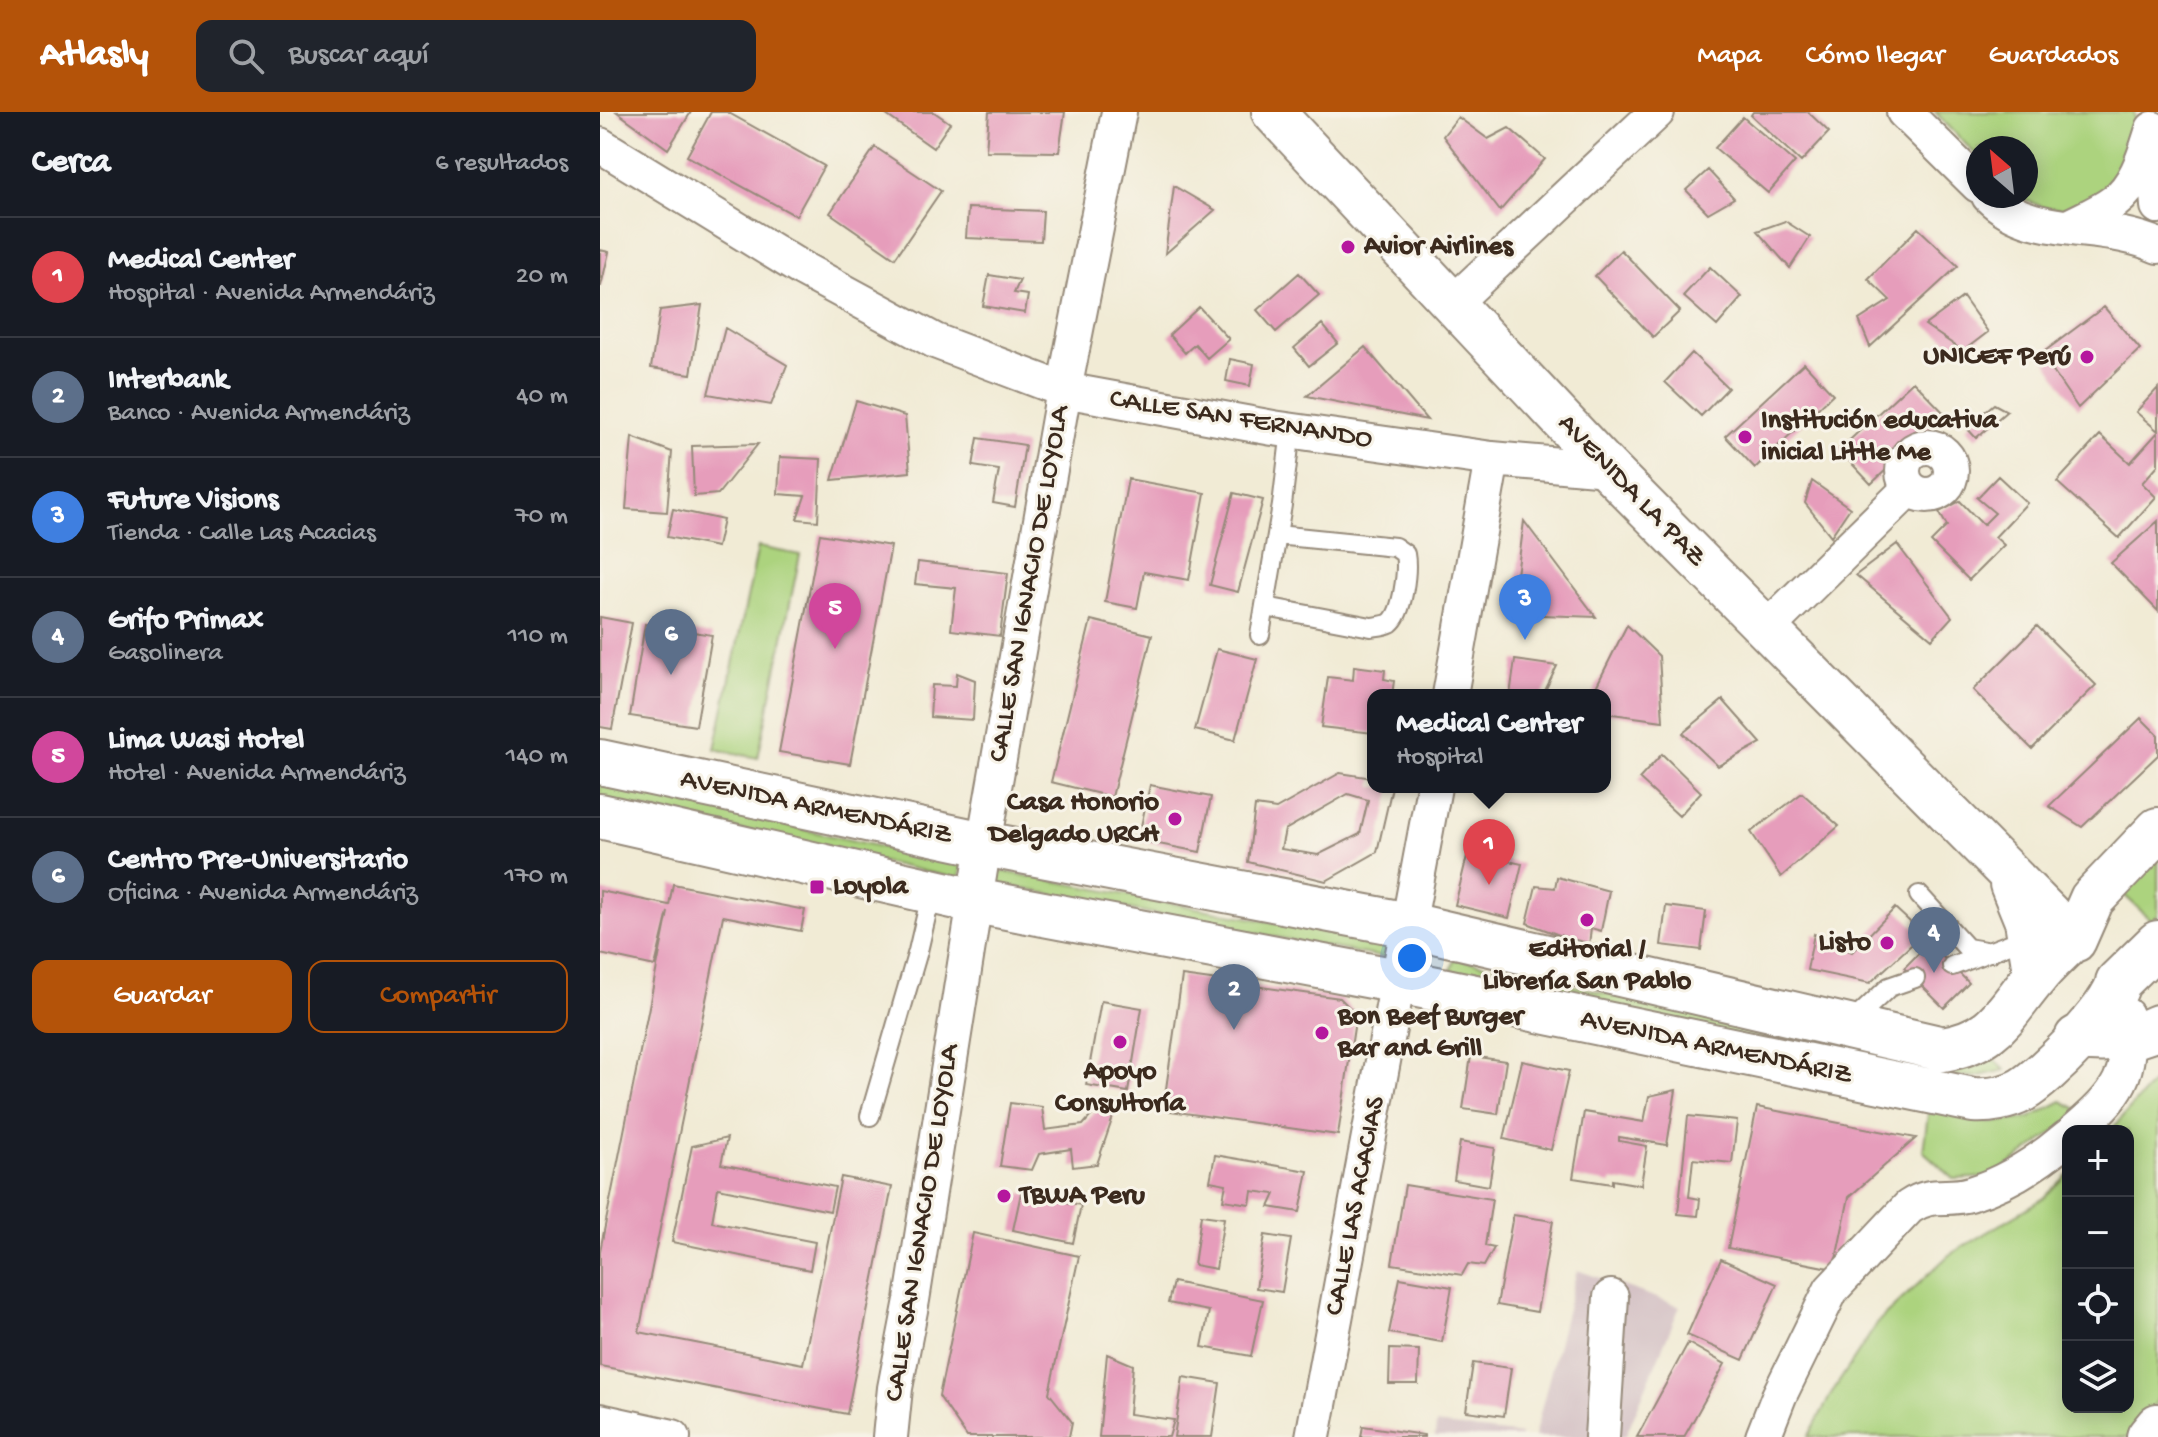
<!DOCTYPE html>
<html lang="es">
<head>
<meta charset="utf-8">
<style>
	body { margin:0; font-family:"Gochi Hand",sans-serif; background:#20242c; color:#f1f3f6 }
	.controls { position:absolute; right:24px; bottom:24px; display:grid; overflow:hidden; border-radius:16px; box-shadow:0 4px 20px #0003 }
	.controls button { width:72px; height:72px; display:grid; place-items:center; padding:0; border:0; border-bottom:2px solid #363941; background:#171b24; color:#f1f3f6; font:40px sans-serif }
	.compass { position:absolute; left:1366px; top:24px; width:72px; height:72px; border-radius:50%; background:#171b24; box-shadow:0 4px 20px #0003; rotate:332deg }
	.you { position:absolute; left:812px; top:846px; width:28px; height:28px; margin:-20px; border:6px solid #fff; border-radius:50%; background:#1a73e8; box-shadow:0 0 0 12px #1a73e833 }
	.badge { display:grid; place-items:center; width:52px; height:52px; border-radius:50%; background:#b45309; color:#fff; font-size:26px; font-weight:700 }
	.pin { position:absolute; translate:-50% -66px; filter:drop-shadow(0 2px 4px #0008) }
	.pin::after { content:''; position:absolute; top:42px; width:28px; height:24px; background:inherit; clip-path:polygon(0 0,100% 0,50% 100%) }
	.popup { position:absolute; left:767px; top:577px; width:244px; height:104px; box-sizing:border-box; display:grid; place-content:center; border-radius:16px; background:#171b24; filter:drop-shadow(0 2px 6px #0005); font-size:26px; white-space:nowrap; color:#9ea1a6 }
	.popup b { font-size:30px; color:#f1f3f6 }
	.popup::after { content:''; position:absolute; left:50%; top:100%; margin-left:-16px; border:16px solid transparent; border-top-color:#171b24 }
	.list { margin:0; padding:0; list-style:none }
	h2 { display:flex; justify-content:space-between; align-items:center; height:104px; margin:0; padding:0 32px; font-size:34px }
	h2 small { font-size:26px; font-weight:400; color:#9ea1a6 }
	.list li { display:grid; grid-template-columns:52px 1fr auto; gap:24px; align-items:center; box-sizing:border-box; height:120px; padding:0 32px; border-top:2px solid #363941 }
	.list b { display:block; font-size:30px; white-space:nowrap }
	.list p { margin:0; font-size:26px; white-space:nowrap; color:#9ea1a6 }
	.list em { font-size:26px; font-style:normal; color:#9ea1a6 }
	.actions { display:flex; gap:16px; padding:24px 32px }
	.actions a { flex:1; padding:18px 0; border:2px solid #b45309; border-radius:16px; text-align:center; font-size:28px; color:#b45309 }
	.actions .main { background:#b45309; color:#fff }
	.icon { flex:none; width:44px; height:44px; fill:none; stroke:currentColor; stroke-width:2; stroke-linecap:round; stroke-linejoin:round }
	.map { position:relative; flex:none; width:1558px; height:1325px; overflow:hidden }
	header { display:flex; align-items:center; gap:48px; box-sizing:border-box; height:112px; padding:0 40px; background:#b45309; color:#fff }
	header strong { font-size:38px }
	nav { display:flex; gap:44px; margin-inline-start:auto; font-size:28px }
	.search { width:560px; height:72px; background:#20242c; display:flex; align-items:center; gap:20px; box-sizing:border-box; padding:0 28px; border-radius:16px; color:#9ea1a6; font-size:30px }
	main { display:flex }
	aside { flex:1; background:#171b24 }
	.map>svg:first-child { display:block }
</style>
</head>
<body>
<header>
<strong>Atlasly</strong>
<div class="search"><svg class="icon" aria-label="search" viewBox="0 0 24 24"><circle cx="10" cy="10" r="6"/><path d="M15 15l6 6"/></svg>Buscar aquí</div>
<nav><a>Mapa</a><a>Cómo llegar</a><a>Guardados</a></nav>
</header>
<main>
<aside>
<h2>Cerca<small>6 resultados</small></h2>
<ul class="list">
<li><span class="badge" style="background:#e0444e">1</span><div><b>Medical Center</b><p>Hospital · Avenida Armendáriz</p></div><em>20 m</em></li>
<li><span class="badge" style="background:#5c6f8a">2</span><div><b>Interbank</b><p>Banco · Avenida Armendáriz</p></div><em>40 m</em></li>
<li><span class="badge" style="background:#3f7fe0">3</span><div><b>Future Visions</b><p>Tienda · Calle Las Acacias</p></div><em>70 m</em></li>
<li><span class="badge" style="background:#5c6f8a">4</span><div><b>Grifo Primax</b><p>Gasolinera</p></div><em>110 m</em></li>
<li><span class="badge" style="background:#d1479c">5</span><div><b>Lima Wasi Hotel</b><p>Hotel · Avenida Armendáriz</p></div><em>140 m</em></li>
<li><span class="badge" style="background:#5c6f8a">6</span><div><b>Centro Pre-Universitario</b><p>Oficina · Avenida Armendáriz</p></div><em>170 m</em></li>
</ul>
<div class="actions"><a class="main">Guardar</a><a>Compartir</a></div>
</aside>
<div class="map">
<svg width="1558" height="1325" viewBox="0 0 1558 1325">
	<rect width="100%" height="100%" fill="#f7f3e8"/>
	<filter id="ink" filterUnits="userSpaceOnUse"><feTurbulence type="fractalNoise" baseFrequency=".0125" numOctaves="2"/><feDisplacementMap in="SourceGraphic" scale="16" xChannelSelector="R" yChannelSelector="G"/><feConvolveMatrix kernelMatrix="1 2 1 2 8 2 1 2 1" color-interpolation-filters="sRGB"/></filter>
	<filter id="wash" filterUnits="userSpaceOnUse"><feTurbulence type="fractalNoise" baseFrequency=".006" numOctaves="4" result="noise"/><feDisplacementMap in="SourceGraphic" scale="32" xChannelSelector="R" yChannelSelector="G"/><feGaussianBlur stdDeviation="1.8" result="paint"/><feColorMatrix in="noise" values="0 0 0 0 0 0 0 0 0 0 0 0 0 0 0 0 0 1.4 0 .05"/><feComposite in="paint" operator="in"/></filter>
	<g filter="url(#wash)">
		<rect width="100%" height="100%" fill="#f1ebd5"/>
		<path fill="#d2bec2" d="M977,1158L1080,1194L1025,1325H934Z
			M836,1312L920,1323V1325H835Z"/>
		<path fill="#acd37e" stroke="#747e4e" stroke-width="2" d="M1335,0H1534L1536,24L1519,70L1470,98L1443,95L1415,84H1426V36H1378V45Z
			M158,435L200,443L158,646L115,637Z
			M0,672L362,753L359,767L0,687Z
			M1558,746V803L1552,809L1523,782Z
			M390,757L788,832L786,846L388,770Z
			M855,846L1286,947L1352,952L1388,940L1405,958L1375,965L1270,957L851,859Z
			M1558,965V1287L1534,1325H1208L1233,1279L1279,1209L1349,1143L1444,1086L1468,1062V1295H1528V1019H1510Z
			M1462,989L1477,997L1478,1003L1392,1065L1354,1067L1323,1039L1329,995L1389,1011L1430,1006Z"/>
		<g id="blocks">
			<path fill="#e69dbb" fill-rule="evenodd" d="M17,0H91L68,37Z
				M111,0H127L224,54L196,104L87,44Z
				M282,0H334L350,11L333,36Z
				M389,0H465L459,40L386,39Z
				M1153,0H1208L1229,20L1201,50L1151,3Z
				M858,5L888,27L909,16L945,47L900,99L843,24Z
				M1143,5L1195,50L1168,81L1115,36Z
				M275,35L341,79L295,146L230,101Z
				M1108,58L1134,86L1108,101L1086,78Z
				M574,74L615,98L565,142Z
				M368,96L443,99L441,129L366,126Z
				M1185,109L1210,125L1190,156L1157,119Z
				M1318,116L1358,154L1270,235L1259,208L1290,188L1268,167Z
				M0,138L9,140L1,174H0Z
				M1021,138L1080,199L1053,225L995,164Z
				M1110,155L1142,185L1117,214L1083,184Z
				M699,161L719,183L676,220L657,198Z
				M389,163L420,168L414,181L428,183L425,201L383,194Z
				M1363,185L1388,220L1363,239L1325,213Z
				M102,193L91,262L51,256L60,198Z
				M599,195L629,227L607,246L595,232L585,241L569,223Z
				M1504,195L1540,237L1478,296L1441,242Z
				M722,212L738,231L709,254L694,236Z
				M125,216L187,253L171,293L108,282Z
				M765,235L827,308L707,284Z
				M1092,241L1128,276L1101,304L1065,270Z
				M630,247L654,252L650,274L626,269Z
				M1204,251L1233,282L1155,356L1125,324Z
				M1313,269L1345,302L1271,372L1239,338Z
				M1558,276V319L1536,300Z
				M256,289L305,304L310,360L232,368Z
				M1394,292L1407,299L1376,326L1366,315Z
				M1558,320V353L1542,371L1556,385L1519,426L1457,370L1500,323L1530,351Z
				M32,325L72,340L67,400L26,397Z
				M378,326L425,333L415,395L393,391L399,358L373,354Z
				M158,332L118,382L94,384L92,334Z
				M180,345L221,347L218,409L197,407L205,384L178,382Z
				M1398,364L1427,391L1395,425L1404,433L1369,468L1331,430L1347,414L1339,400L1360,389L1383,413L1395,401L1377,386Z
				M528,367L605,381L589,468L544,460L537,496L505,490Z
				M1212,369L1250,396L1231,424L1205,391Z
				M634,381L663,388L638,480L610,473Z
				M73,397L123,408L117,435L67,425Z
				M924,409L996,505L912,502Z
				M1558,409V499L1511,451Z
				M220,422L291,434L250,652L179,640Z
				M1297,432L1352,505L1332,527L1256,463Z
				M318,450L408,461L400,524L351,518L356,476L315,472Z
				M0,505L32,511L12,617L0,615Z
				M491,508L552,523L512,685L451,670Z
				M45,512L112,523L96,614L30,604Z
				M1027,513L1059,544L1063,609L1005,601V583H992Z
				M1437,514L1496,573L1432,637L1373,578Z
				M617,537L657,547L635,628L595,618Z
				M915,548L957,554L943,583H910Z
				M754,554L785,558L784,567L794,569L792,583H773V621L721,615L728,565L753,568Z
				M357,561L375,568L373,608L330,605L332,573L356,574Z
				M1123,588L1161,631L1118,654L1083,621Z
				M1541,606L1558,623V643L1482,715L1449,694Z
				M1062,642L1101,680L1079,704L1039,667Z
				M740,661L773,666V675H792L777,740L726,769L648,750L655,694L676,697ZM748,682L768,688L760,722L718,743L681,737L685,718Z
				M550,673L611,685L600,740L538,728Z
				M1202,681L1239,714L1181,765L1151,720Z
				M868,740L922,752L909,806L855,793Z
				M957,765L1009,779L1001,819L991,816L989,834L927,811L936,774L955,776Z
				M73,772L205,798L201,819L123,804L39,1220L203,1252L241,1065L292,1075L247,1302L0,1254V1139L68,800L55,854L0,842V779L69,793Z
				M1066,794L1106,799L1101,838L1061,833Z
				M1295,796L1323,822L1270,871L1207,858L1214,822L1252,840Z
				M1329,831L1369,871L1344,896L1304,856Z
				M582,864L740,886L756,902L738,1023L563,998Z
				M501,889L542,896L528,980L486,973Z
				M871,944L906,949L898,1002L863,997Z
				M922,949L969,959L951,1038L904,1027Z
				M1076,978L1067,1033L1019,1025V1029L1047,1034L1041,1073L1012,1068V1072L973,1066L984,1000L1044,1010L1049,984Z
				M410,991L442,995L445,1018L483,1013L497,997L514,1002L497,1052L473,1055L471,1037L439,1042L432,1058L400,1054Z
				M1157,995L1316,1026L1249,1085L1234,1157L1128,1136Z
				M1088,1004L1137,1009L1132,1051L1093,1047L1089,1085L1100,1087L1098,1104L1078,1102Z
				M127,1026L121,1052L235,1075L230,1099L118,1076L112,1110L215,1130L210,1158L72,1130L92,1034Z
				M860,1030L895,1036L889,1074L854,1068Z
				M615,1043L708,1059L700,1100L669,1095L675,1082L652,1079L650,1092L623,1088L626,1072L610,1069Z
				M805,1073L892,1087L885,1134L894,1136L884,1154L868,1152L862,1163L792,1152Z
				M421,1081L481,1093L473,1131L413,1118Z
				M601,1103L624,1106L616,1157L594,1153Z
				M913,1103L953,1109L937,1200L897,1193Z
				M373,1121L479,1144L449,1281L472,1310L469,1325H367L339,1284Z
				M665,1123L691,1127L682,1180L656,1176Z
				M1121,1147L1177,1172L1143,1248L1087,1223Z
				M800,1166L852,1175L842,1230L789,1221Z
				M573,1170L663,1188L651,1244L602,1235L609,1199L568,1191Z
				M1088,1231L1125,1252L1084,1325H1037Z
				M790,1237L819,1238L818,1272H789Z
				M507,1242L533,1253L529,1302L574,1308L569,1325H499Z
				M873,1251L911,1256L904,1304L866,1299Z
				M583,1265L620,1271L612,1325H574Z
				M763,1314L824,1323V1325H761Z"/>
		</g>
	</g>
	<g filter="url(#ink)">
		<use href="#blocks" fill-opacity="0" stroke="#968a7a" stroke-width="2"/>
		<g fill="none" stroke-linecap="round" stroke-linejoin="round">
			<g stroke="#968a7a" stroke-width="22">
				<path id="service" d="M666,495L771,515C777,514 784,514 790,511C803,501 808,458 805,442L795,435L677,423
					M660,523L682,393L691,318
					M1319,783L1367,836L1391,840
					M1352,854L1430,824
					M1250,912L1289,875L1315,866
					M270,1004L318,839L332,779"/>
			</g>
			<g stroke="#968a7a" stroke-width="38">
				<path id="minor" d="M1304,0L1378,73
					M1553,28L1558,94
					M0,33L202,157L335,229L464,278L673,316L892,347L1008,357
					M1389,84C1433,128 1502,108 1558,134
					M1468,115C1483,107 1501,100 1514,90C1537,73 1545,42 1553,17
					M852,192L1057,0
					M1303 359a24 24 0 1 1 48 0a24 24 0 1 1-48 0Z
					M1166,517L1309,377
					M850,583L892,347
					M1475,1019C1518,982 1534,963 1526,903
					M0,1309L73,1325
					M290,1325L295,1276L312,1188L384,732L464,278L519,0
					M713,1325L834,675
					M1002,1325L1011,1185
					M1163,1325L1179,1284L1231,1178L1309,1095C1333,1079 1346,1089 1370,1082C1406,1071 1440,1049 1468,1025"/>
			</g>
			<g stroke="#968a7a" stroke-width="46">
				<path id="tertiary" d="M673,0L1008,357L1449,802L1470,829
					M1411,772L1426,809L1435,865"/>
			</g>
			<g stroke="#968a7a" stroke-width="48">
				<path id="secondary" d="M0,650L384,732L809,813L1343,937C1396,928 1403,903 1435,865C1445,852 1458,841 1470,829L1474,828L1492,787L1558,718
					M0,704L375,789L798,869L1373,988C1389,989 1408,986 1422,978C1445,965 1515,895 1518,870L1558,831"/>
			</g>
			<g stroke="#968a7a" stroke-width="48">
				<path id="trunk" d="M1477,926C1506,929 1532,928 1558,915"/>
			</g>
			<g stroke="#968a7a" stroke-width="48">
				<path id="motorway" d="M1549,1325L1558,1314"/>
			</g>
			<use href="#service" stroke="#fff" stroke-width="18"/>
			<use href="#minor" stroke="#fff" stroke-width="34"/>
			<use href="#tertiary" stroke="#fff" stroke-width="42"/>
			<use href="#secondary" stroke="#fff" stroke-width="44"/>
			<use href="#trunk" stroke="#fff" stroke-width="44"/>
			<use href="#motorway" stroke="#fff" stroke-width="44"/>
		</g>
	</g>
	<g fill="#b5179e" stroke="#f7f3e8" stroke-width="3">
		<circle cx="748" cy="135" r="8"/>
		<circle cx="1487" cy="245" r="8"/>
		<circle cx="1145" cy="325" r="8"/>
		<circle cx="575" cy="707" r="8"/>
		<rect x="209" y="767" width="16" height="16" rx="4"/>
		<circle cx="987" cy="808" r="8"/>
		<circle cx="1287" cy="831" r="8"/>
		<circle cx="722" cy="921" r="8"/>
		<circle cx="520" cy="930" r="8"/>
		<circle cx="404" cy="1084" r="8"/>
	</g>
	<g text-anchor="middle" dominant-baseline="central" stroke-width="6" stroke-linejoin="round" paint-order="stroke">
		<g font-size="28" font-weight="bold" fill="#3b2a1e" stroke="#f7f3e8" text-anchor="start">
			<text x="764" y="135">Avior Airlines</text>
			<text x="1471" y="245" text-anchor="end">UNICEF Perú</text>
			<text x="1161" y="309">Institución educativa<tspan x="1161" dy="32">inicial Little Me</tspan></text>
			<text x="559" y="691" text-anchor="end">Casa Honorio<tspan x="559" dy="32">Delgado URCH</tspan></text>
			<text x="233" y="775">Loyola</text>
			<text x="1271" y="831" text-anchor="end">Listo</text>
			<text x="987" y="838" text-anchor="middle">Editorial /<tspan x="987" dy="32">Librería San Pablo</tspan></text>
			<text x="738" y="905">Bon Beef Burger<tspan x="738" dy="32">Bar and Grill</tspan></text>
			<text x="520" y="960" text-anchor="middle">Apoyo<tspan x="520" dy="32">Consultoría</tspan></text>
			<text x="420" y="1084">TBWA Peru</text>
		</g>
		<g font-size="28" fill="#3b2a1e" stroke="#f7f3e8">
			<text transform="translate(641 308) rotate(9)">CALLE SAN FERNANDO</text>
			<text transform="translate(1031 379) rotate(46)">AVENIDA LA PAZ</text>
			<text transform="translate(430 472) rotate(-80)">CALLE SAN IGNACIO DE LOYOLA</text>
			<text transform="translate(216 696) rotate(12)">AVENIDA ARMENDÁRIZ</text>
			<text transform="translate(1116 936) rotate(12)">AVENIDA ARMENDÁRIZ</text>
			<text transform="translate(756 1094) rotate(-79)">CALLE LAS ACACIAS</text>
			<text transform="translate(323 1111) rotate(-81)">CALLE SAN IGNACIO DE LOYOLA</text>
		</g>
	</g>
</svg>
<div class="controls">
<button>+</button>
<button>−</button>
<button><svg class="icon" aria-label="locate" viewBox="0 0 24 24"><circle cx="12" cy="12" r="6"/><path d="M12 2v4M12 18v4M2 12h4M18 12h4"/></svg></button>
<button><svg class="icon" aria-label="layers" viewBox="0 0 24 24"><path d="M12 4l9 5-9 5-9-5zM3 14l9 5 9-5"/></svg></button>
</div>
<svg class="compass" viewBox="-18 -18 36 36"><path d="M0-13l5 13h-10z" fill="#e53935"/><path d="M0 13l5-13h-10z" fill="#9ea1a6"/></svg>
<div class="you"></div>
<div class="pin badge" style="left:889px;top:773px;background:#e0444e">1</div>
<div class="popup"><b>Medical Center</b>Hospital</div>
<div class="pin badge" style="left:634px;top:918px;background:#5c6f8a">2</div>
<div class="pin badge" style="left:925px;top:528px;background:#3f7fe0">3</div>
<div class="pin badge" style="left:1334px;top:861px;background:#5c6f8a">4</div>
<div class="pin badge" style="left:235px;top:537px;background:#d1479c">5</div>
<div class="pin badge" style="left:71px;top:563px;background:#5c6f8a">6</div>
</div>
</main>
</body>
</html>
